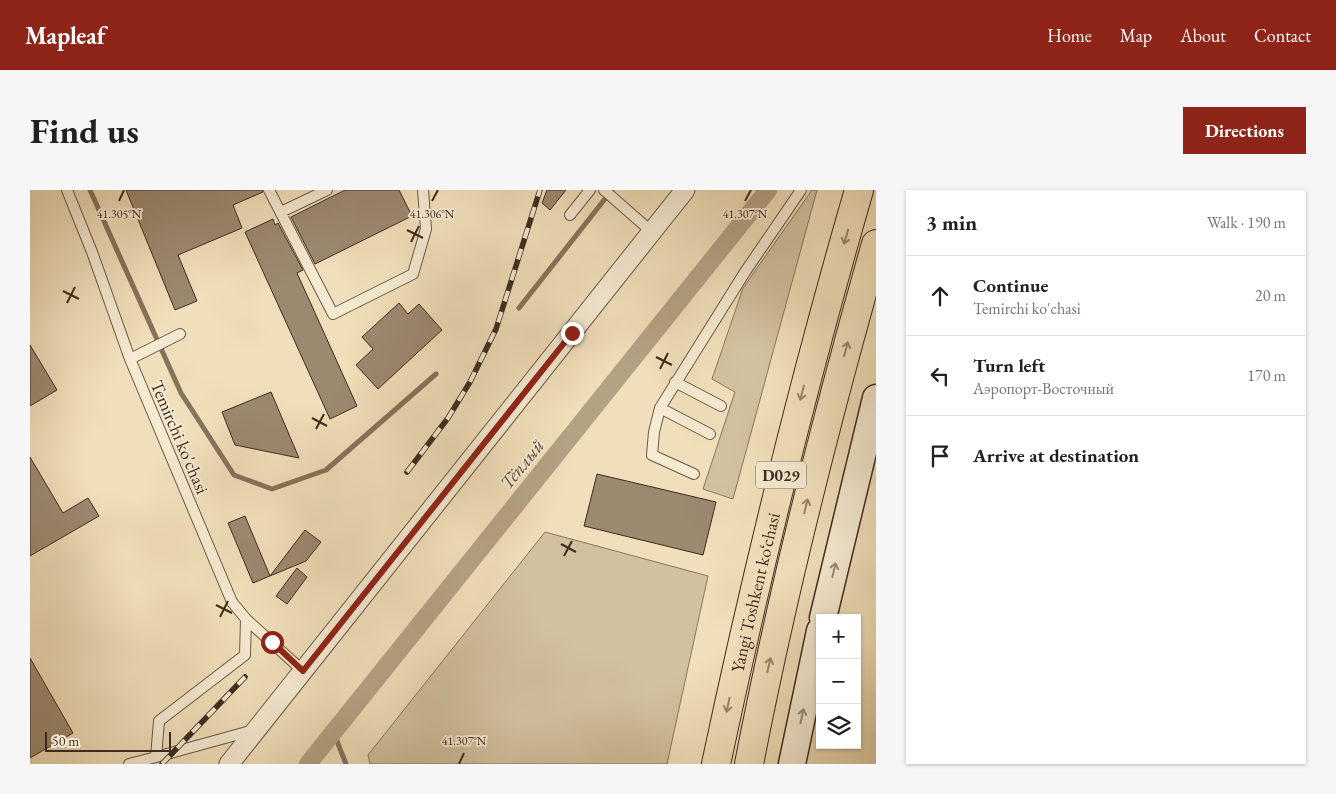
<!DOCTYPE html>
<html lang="en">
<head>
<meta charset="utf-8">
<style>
	body { margin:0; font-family:"EB Garamond",serif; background:#f6f6f6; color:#202124 }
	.controls { position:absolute; right:15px; bottom:15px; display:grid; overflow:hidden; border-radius:0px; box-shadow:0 1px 4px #0004 }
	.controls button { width:45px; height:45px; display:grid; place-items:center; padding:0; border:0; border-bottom:1px solid #e0e0e0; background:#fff; color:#202124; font:25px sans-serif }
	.scale { position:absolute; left:15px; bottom:12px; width:126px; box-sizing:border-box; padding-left:5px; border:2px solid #3f2c1f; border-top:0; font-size:14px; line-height:18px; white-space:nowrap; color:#3f2c1f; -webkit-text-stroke:4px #f5ead2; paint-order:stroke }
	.stop { position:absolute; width:15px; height:15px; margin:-11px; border:4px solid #8f2418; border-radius:50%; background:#fff }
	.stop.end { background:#8f2418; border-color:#fff; box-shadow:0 1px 5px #0008 }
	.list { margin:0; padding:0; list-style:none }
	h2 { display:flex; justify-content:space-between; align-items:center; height:65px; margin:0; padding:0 20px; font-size:21px }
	h2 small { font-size:16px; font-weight:400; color:#757577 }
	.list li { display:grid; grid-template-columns:32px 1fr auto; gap:15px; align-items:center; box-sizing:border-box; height:80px; padding:0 20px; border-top:1px solid #e0e0e0 }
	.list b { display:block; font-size:19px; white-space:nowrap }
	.list p { margin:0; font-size:16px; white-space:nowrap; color:#757577 }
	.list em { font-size:16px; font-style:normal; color:#757577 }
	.icon { flex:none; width:28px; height:28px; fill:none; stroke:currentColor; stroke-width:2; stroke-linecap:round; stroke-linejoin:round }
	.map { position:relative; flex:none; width:846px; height:574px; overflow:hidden; border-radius:0px }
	header { display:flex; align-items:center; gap:30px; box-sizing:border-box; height:70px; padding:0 25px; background:#8f2418; color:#fff }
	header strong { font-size:24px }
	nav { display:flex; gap:28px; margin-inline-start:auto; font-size:18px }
	.intro { display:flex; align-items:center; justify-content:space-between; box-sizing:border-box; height:120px; padding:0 30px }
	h1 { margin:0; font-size:35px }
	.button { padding:12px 22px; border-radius:0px; background:#8f2418; color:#fff; font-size:18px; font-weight:700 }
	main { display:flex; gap:30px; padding:0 30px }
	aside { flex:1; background:#fff; border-radius:0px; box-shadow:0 1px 4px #0004 }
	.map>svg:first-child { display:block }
</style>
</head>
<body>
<header>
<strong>Mapleaf</strong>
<nav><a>Home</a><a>Map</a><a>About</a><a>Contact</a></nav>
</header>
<div class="intro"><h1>Find us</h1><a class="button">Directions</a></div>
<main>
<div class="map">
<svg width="846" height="574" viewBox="0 0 846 574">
	<rect width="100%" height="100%" fill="#f0dfba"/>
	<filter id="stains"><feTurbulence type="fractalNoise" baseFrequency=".004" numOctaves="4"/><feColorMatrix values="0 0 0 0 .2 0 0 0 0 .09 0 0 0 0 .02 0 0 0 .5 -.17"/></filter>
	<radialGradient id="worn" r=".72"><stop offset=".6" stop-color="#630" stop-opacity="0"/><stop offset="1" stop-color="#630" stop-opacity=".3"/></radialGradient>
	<path fill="#d2c1a0" stroke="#887660" d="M782,0H787L703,309L673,299L705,202L682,189L713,98Z
		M515,342L678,386L637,574H340L338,565Z"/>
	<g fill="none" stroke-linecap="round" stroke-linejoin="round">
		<path stroke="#85735c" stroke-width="5" d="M60,0L151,203L204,285L242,299L296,280L406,184
			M489,118L582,0
			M303,541L316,574"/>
		<path stroke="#b4a285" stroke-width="18" d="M278,574L738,0"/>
	</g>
	<path fill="#9b8970" stroke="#3f2c1f" d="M96,0H232L233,2L203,15L212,38L148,65L167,111L145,120Z
		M315,0H369L382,26L285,74L261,27Z
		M517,0H536L520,20L512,13Z
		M243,29L245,35L248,33L273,80L267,83L327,216L300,229L215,42Z
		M369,113L378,124L389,114L412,140L348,199L326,175L343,159L332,147Z
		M0,155L27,200L0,216Z
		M241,202L269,268L205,255L192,222Z
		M0,267L33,323L58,308L69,326L0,366Z
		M567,284L686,312L673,365L554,336Z
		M215,326L240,386L275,340L291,352L276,371L223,393L198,333Z
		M267,378L277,387L257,414L246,406Z
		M0,468L43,543L0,568Z"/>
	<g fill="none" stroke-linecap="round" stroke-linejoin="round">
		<g stroke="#6b5946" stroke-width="12">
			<path id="lane" d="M37,0L62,62L100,169L202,412L216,429L273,481
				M239,0L303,124L383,84L396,39L393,0
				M574,0L622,42
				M251,22L297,0
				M540,25L560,0
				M100,169L150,144
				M645,192L691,216
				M630,218L680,244
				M664,284L622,265L624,242L630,218L715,82L771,0
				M126,567L224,540
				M99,574L126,567L129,531L215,465L216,429"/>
		</g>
		<g stroke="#6b5946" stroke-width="21">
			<path id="street" d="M199,574L655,0"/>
		</g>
		<g stroke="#3f2c1f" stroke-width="29">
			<path id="secondary" d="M793,428L846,208
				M762,574L790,441"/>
		</g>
		<g stroke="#3f2c1f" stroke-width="30">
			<g id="highway">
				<path id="s1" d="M686,574C727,381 774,190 829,0"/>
				<path d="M719,574C753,399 797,226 846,54"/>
			</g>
		</g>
		<use href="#lane" stroke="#f5ead2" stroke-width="10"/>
		<use href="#street" stroke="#f5ead2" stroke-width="19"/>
		<use href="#secondary" stroke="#f5ead2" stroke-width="26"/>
		<use href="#highway" stroke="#f0dfba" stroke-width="28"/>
		<g stroke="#3f2c1f" stroke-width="5.5">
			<path id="rail" d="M377,282L418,228L440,192L466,139L510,0
				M132,574L215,487"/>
		</g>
		<use href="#rail" stroke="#f5ead2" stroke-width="4" stroke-dasharray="11" stroke-linecap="butt"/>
	</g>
	<defs><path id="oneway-shaft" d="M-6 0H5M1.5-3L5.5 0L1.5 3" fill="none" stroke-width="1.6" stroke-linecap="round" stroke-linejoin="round" transform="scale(1.25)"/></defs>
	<g stroke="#98866c">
		<use href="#oneway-shaft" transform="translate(816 47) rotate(106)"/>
		<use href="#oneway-shaft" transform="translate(816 159) rotate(-75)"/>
		<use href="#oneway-shaft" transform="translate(772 203) rotate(105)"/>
		<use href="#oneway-shaft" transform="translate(776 316) rotate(-76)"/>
		<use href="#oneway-shaft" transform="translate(739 475) rotate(-77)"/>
		<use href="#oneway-shaft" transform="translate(698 515) rotate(102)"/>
	</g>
	<g stroke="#9a8b78">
		<use href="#oneway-shaft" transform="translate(804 380) rotate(-77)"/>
		<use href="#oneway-shaft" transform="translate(772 526) rotate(-78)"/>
	</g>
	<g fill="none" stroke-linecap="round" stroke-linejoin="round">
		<path stroke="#8f2418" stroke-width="6" d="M242,452L273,481L542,143"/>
	</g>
	<path fill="none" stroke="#3f2c1f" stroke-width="2" d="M89,11L94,0M402,11L408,0M715,11L721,0M377,40L393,48M381,52L389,36M33,101L49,109M37,113L45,97M626,167L642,175M630,179L638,163M282,228L297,236M286,239L294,224M531,354L546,362M534,366L542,351M186,415L202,423M190,427L198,411M429,574L434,563"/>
	<g text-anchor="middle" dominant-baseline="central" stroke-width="4" stroke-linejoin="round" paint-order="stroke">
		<rect fill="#f5ead2" stroke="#766555" stroke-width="1" x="726" y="271.5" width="50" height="27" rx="4"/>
		<g font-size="16" font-weight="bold" fill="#3f2c1f">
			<text x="751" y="285">D029</text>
		</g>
		<g font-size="18" fill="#3f2c1f" stroke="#f5ead2">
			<text transform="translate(150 247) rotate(67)">Temirchi ko'chasi</text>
			<text stroke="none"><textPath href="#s1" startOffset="176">Yangi Toshkent ko‘chasi</textPath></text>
		</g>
		<g font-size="19" font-style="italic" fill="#5c4a38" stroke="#f5ead2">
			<text transform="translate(492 274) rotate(-51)">Тёплый</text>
		</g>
	</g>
	<g font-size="12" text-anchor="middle" fill="#3f2c1f" stroke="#f5ead2" stroke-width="4" stroke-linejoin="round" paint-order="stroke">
		<text x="89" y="28">41.305°N</text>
		<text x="402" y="28">41.306°N</text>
		<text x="715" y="28">41.307°N</text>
		<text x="434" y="555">41.307°N</text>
	</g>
	<rect width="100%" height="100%" filter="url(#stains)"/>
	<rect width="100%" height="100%" fill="url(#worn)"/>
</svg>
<div class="controls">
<button>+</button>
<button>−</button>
<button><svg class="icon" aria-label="layers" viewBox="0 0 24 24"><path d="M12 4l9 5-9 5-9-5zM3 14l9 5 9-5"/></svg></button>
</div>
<div class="scale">50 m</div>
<div class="stop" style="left:242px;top:452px"></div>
<div class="stop end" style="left:542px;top:143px"></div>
</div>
<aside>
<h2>3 min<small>Walk · 190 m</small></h2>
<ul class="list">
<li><svg class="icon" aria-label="ahead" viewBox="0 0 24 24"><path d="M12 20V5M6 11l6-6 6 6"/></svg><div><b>Continue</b><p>Temirchi ko'chasi</p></div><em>20 m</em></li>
<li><svg class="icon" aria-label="left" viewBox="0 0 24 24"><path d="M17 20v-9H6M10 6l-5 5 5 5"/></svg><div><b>Turn left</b><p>Аэропорт-Восточный</p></div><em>170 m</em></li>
<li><svg class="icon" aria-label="arrive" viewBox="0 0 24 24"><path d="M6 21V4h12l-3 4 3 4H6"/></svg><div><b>Arrive at destination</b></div></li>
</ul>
</aside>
</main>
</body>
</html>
